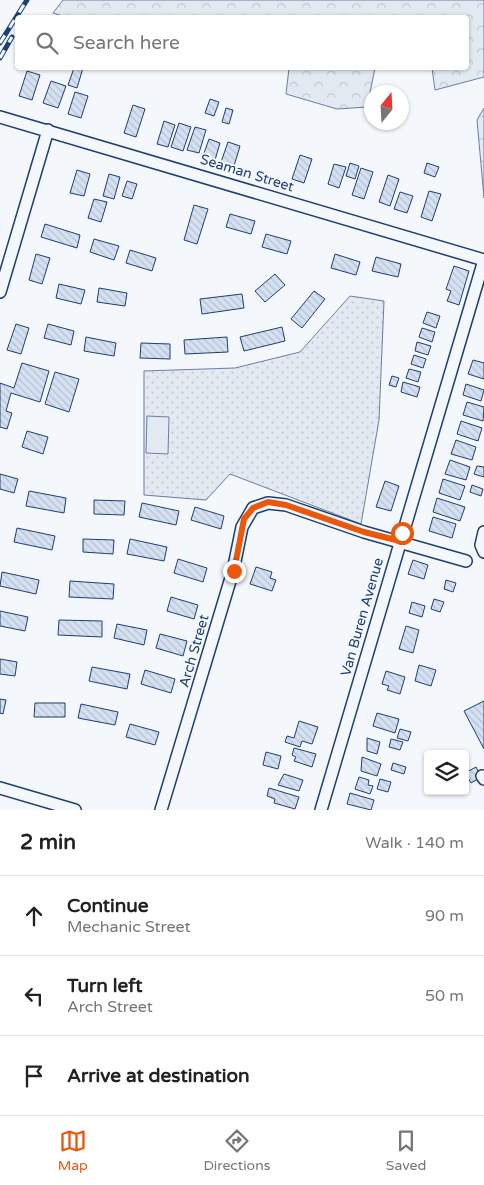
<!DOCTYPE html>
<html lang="en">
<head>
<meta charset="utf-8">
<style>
	body { margin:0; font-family:"Varela Round",sans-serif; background:#f2f2f2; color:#222 }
	.controls { position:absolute; right:15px; bottom:15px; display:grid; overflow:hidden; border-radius:5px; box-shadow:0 1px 4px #0004 }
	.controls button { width:45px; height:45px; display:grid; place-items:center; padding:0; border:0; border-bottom:1px solid #e0e0e0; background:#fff; color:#222; font:25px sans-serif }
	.compass { position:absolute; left:364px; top:85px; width:45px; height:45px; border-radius:50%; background:#fff; box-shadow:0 1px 4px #0004; rotate:18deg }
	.stop { position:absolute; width:15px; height:15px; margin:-11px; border:4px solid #ea580c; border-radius:50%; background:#fff }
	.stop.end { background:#ea580c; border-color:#fff; box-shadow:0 1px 5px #0008 }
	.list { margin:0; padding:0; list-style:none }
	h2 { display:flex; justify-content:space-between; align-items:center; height:65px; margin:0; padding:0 20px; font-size:21px }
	h2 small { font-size:16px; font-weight:400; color:#767676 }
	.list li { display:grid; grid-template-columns:32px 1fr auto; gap:15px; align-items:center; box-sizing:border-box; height:80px; padding:0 20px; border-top:1px solid #e0e0e0 }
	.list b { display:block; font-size:19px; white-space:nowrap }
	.list p { margin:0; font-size:16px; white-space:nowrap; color:#767676 }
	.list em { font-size:16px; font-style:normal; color:#767676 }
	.icon { flex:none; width:28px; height:28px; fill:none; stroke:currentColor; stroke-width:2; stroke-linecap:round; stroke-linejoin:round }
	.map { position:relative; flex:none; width:484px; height:810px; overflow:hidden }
	.search { position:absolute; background:#fff; box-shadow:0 1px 4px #0004; left:15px; right:15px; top:15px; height:55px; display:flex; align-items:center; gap:12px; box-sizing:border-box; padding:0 18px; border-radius:5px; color:#767676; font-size:19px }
	.sheet { height:305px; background:#fff }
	nav { display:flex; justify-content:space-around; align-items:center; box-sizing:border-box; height:70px; border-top:1px solid #e0e0e0; background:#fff; font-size:14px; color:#767676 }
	nav a { display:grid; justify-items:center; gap:2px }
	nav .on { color:#ea580c }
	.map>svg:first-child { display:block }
</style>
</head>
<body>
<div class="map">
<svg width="484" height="810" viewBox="0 0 484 810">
	<defs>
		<pattern id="green-dots" width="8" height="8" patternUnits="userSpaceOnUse" patternTransform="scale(1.25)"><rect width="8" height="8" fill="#e3e9f0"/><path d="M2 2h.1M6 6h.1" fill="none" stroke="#c2c9d1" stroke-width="1.8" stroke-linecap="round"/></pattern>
		<pattern id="forest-crowns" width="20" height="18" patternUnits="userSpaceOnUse" patternTransform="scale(1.25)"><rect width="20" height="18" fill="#e3e9f0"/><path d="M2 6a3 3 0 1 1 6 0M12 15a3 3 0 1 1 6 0" fill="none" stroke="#c2c9d1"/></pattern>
		<pattern id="building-back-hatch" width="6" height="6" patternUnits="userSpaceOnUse" patternTransform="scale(1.25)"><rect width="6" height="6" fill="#d5e0f0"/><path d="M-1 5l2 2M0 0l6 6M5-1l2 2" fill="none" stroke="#b6c1d1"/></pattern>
	</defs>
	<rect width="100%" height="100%" fill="#f4f7fb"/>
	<path fill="url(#green-dots)" stroke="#687fa3" d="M350,296L384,301L379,420L361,524L230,474L206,500L144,495V371L235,368L300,352Z"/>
	<path fill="url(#forest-crowns)" stroke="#687fa3" d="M63,0H484V77L435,90L432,68H466V18H69L53,13Z
		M289,68H375L367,107L337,109L286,94Z
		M484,108V198L477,120Z"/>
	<path fill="#e3e9f0" stroke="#687fa3" d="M147,416L169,417L168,454L146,453Z"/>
	<path fill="url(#building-back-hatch)" stroke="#1d3f73" d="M74,68H83L77,88L68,85Z
		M27,71L40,75L32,100L19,96Z
		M51,81L66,86L58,108L43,103Z
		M75,92L88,96L81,118L68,114Z
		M210,99L219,102L214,116L205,113Z
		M133,105L145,109L136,137L124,133Z
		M226,108L233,110L229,124L222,122Z
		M164,121L175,125L168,147L157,144Z
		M179,123L191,127L183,151L171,147Z
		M195,127L206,130L199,153L187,150Z
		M209,139L220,143L215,160L203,156Z
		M228,142L240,146L234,166L221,162Z
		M300,155L312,159L304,183L292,179Z
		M350,163L359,166L355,179L346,176Z
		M427,163L439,167L435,177L424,173Z
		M334,164L346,167L339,188L328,184Z
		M361,168L373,172L364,199L352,195Z
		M77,170L90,174L84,196L70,193Z
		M109,174L120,177L114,199L103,196Z
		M388,175L399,179L390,206L379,202Z
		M127,181L137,184L132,199L122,196Z
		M429,191L441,194L432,221L421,217Z
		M400,192L413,196L407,213L394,209Z
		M94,199L107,202L101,222L88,218Z
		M194,205L208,209L197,244L184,240Z
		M230,214L255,221L251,234L226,227Z
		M45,224L80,235L77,248L41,237Z
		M266,234L291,241L287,254L262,247Z
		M94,239L119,246L114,260L90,252Z
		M130,250L156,258L152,271L126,263Z
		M36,254L50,258L42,284L29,280Z
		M335,254L360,262L356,275L331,268Z
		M376,257L401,264L398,277L372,271Z
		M454,266L469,271L459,305L447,301L451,291L446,289Z
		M275,274L285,285L265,302L255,291Z
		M59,284L85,290L81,304L56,298Z
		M99,288L127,293L125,306L97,302Z
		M314,291L325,299L302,328L291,319Z
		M242,294L244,308L202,314L200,299Z
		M427,312L440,316L436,328L423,323Z
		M16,324L29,328L21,354L7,350Z
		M48,324L74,331L71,345L44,338Z
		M282,327L285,341L244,351L240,337Z
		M422,328L435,332L432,342L419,337Z
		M86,337L116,343L114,356L84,351Z
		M227,337L228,352L185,354L184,340Z
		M417,342L431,346L428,355L415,351Z
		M141,343L170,344V359L140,358Z
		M414,355L426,359L423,368L411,364Z
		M473,360L484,363V379L468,374Z
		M22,363L49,371L40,402L11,393L6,411L12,413L7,429L0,427V383L14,388Z
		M409,369L421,372L418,382L406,378Z
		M55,372L79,379L69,412L45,404Z
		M392,376L399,378L396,387L389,385Z
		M403,382L420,387L417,397L401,392Z
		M466,384L484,390L481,401L463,395Z
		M467,402L484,407L483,421L463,415Z
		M461,421L482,428L478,441L457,434Z
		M27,431L48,437L43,454L22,447Z
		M456,440L476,447L472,460L451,454Z
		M450,460L470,467L466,480L445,474Z
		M477,466L484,467V477L474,474Z
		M0,474L18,479L14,493L0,489Z
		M443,479L465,486L460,500L439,493Z
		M385,481L399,486L391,511L376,507Z
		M472,485L483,489L481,496L470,492Z
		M29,491L66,498L64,513L26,506Z
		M437,498L465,507L460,521L433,512Z
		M94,500L125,501L124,515L94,514Z
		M142,503L179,511L176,525L139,517Z
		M195,507L224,516L221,529L191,520Z
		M433,517L456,524L452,538L429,531Z
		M17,528L55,536L52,550L14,542Z
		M83,539L114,540L113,554L83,552Z
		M130,539L167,547L164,561L127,554Z
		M178,559L207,568L203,582L174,573Z
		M413,560L428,565L424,579L408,574Z
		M256,567L272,572L270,578L276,580L272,591L250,584Z
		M2,572L39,580L36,594L0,586Z
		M446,580L456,583L453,592L444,589Z
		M70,581L114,584L113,599L69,597Z
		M171,597L198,605L194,619L167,611Z
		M434,599L444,602L440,612L431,609Z
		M412,602L425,606L422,617L409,613Z
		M0,611L28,617L25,631L0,626Z
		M59,620L102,621V637L58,635Z
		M117,624L147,630L144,645L114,638Z
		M406,626L419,630L413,653L399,649Z
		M160,634L187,641L183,656L156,648Z
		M0,659L17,662L15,676L0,674Z
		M419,665L436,670L431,686L415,681Z
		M92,667L130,674L127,689L89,681Z
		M145,670L175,679L171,693L141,684Z
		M386,671L405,677L400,694L387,690L389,686L382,684Z
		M0,699L6,700L3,714L0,713Z
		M484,701V749L464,711Z
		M35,703H65V717H34Z
		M81,704L118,712L115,725L78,718Z
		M377,713L399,719L395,733L373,726Z
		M299,721L318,727L312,744L302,741L300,747L285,742L287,736L294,738Z
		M130,724L159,732L155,745L126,737Z
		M400,729L411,732L408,741L397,738Z
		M367,738L380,742L377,754L367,751Z
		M391,739L403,742L400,750L389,747Z
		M294,748L316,754L312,767L294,761L296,757L292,755Z
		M266,752L281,756L278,769L263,765Z
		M362,757L381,764L377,776L361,771Z
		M393,763L406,767L404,774L391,770Z
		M476,767L481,777L471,783L465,773Z
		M284,774L303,780L299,791L278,785Z
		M359,777L369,780L368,785L373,786L370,794L355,789Z
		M380,779L391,782L388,792L377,789Z
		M269,788L299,797L295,809L274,803L275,799L267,796Z
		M350,793L374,800L371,810L347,804Z"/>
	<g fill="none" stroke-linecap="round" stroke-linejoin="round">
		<g stroke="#1d3f73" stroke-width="14">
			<path id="minor" d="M0,117L484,260
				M0,292L48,130
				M484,532L481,545L484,552
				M482,776L484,779
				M0,788L75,810
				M161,810L233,571L242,527L253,508L268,503L286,505L364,532L466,561
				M321,810L484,260"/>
		</g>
		<use href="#minor" stroke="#f4f7fb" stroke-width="11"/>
		<g stroke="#1d3f73" stroke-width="5">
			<path id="rail" d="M0,43L27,0
				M0,58L12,37"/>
		</g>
		<use href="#rail" stroke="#f4f7fb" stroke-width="3" stroke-dasharray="9" stroke-linecap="butt"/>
	</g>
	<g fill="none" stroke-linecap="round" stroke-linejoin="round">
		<path stroke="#ea580c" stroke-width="6" d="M234,571L244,519L253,508L268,502L286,505L364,532L400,541L402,533"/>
	</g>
	<g text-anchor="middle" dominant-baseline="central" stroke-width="4" stroke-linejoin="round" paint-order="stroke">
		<g font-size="14" fill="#1d3f73" stroke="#f4f7fb">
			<text transform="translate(247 173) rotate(17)">Seaman Street</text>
			<text transform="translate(362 617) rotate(-74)">Van Buren Avenue</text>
			<text transform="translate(194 651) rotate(-74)">Arch Street</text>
		</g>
	</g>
</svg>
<div class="controls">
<button><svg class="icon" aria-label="layers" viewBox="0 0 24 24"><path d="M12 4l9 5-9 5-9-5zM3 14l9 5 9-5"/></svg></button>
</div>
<svg class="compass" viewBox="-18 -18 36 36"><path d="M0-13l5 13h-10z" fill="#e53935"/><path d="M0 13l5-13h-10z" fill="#767676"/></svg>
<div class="stop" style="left:402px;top:533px"></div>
<div class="stop end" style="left:234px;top:571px"></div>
<div class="search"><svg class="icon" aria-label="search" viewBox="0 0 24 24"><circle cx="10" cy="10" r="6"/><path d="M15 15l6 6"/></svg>Search here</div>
</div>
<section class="sheet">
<h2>2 min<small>Walk · 140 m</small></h2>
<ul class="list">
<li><svg class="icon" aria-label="ahead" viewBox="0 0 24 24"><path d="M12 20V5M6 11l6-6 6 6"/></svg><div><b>Continue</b><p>Mechanic Street</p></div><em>90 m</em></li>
<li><svg class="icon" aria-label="left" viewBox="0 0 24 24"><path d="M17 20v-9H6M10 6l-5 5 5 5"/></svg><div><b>Turn left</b><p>Arch Street</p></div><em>50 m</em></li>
<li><svg class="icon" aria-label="arrive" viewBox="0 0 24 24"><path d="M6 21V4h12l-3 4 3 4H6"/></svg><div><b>Arrive at destination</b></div></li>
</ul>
</section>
<nav>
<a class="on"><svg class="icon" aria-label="map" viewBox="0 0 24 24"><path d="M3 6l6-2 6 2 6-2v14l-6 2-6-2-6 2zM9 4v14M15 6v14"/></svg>Map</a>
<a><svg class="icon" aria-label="directions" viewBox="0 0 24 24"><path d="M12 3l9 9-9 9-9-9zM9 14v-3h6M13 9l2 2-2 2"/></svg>Directions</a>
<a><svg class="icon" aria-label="saved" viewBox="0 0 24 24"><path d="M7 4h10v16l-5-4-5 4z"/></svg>Saved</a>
</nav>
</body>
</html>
